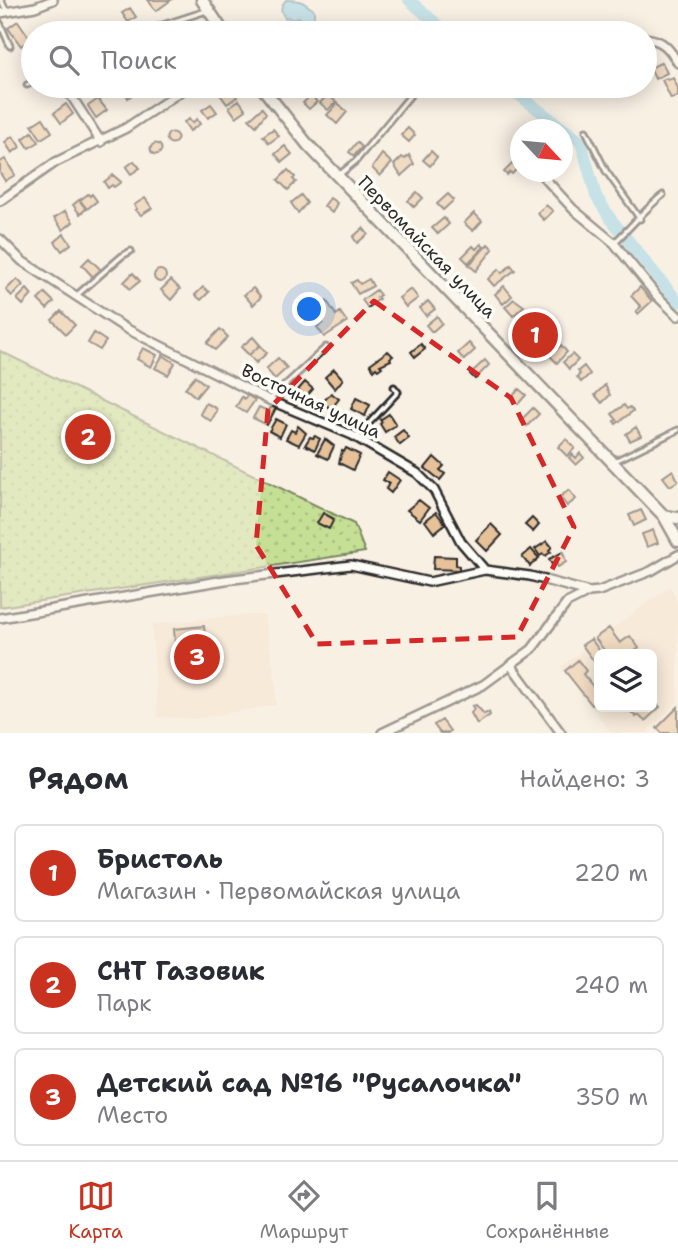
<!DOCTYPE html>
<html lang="ru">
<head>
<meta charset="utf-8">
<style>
	body { margin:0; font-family:"Shantell Sans",sans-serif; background:#f2f2f3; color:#2b2b33 }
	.controls { position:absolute; right:21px; bottom:21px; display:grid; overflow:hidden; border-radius:10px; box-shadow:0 4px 18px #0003 }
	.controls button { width:63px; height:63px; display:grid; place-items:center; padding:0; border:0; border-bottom:2px solid #e1e1e2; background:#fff; color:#2b2b33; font:35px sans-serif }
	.compass { position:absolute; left:510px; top:119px; width:63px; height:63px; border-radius:50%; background:#fff; box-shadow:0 4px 18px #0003; rotate:116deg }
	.you { position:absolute; left:310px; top:310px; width:24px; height:24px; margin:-18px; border:5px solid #fff; border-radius:50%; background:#1a73e8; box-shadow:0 0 0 10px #1a73e833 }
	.badge { display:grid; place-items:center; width:46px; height:46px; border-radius:50%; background:#c8321e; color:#fff; font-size:23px; font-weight:700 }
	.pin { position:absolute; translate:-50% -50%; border:4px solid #fff; box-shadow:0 2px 7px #0006 }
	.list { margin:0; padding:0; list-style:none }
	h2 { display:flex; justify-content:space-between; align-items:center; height:91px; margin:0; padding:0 28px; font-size:30px }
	h2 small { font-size:23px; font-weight:400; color:#7c7c81 }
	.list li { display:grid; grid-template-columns:46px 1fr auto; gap:21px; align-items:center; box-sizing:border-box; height:98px; margin:0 14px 14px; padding:0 14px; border:2px solid #e1e1e2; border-radius:10px }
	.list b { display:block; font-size:26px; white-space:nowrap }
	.list p { margin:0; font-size:23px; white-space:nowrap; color:#7c7c81 }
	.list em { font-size:23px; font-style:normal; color:#7c7c81 }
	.icon { flex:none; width:38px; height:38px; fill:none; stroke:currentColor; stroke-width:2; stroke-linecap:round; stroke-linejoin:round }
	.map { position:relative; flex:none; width:678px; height:733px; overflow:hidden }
	.search { position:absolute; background:#fff; box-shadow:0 4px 18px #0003; left:21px; right:21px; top:21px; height:77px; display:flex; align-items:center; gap:18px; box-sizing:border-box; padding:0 24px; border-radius:38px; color:#7c7c81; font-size:26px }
	.sheet { height:427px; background:#fff }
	nav { display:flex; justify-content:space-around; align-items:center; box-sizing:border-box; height:98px; border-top:2px solid #e1e1e2; background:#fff; font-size:19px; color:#7c7c81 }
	nav a { display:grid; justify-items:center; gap:4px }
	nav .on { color:#c8321e }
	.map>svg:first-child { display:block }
</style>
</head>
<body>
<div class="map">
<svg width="678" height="733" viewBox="0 0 678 733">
	<defs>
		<pattern id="garden-dots" width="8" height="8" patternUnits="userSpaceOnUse" patternTransform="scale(1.75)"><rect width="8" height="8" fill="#c5df95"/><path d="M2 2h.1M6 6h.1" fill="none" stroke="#a9c081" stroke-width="1.8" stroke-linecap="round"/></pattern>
	</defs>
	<rect width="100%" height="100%" fill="#f9f0e4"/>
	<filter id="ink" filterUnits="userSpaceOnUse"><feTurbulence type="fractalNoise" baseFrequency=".0143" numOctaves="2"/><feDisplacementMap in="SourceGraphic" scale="14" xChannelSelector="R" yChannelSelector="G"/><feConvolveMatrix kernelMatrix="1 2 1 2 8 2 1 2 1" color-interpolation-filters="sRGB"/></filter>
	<g filter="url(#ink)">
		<path fill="#f4e2cd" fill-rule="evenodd" d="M670,586L678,603V702L647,733H611L560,667ZM599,654H652V707H599Z
			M243,615H264L276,680V705L195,719L157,717L152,624Z"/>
		<path fill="url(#garden-dots)" stroke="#788560" stroke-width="2" d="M0,351L354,524L365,552L0,607Z"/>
		<path fill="#89d0eb" stroke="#638e9e" stroke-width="2" d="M286,0C303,0 302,2 314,10V20L319,26L316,28L312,25L311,28L303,24L299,17L292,20L288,17L285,18C280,10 280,7 286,0Z"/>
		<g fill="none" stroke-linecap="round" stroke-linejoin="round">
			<path stroke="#89d0eb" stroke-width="12" d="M409,0L447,33
				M507,86L581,142L596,196L610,218L678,302"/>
		</g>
		<path fill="#e7c198" stroke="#2b2b2b" stroke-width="2" d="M148,0H171L156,11Z
			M130,8L136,17L128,22L122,13Z
			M18,21L31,40L21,46L8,28Z
			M288,21L298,33H280L277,30Z
			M662,62L667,73L655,79L650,68Z
			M667,78L668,80L673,78L678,88V96L671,99L662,80Z
			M110,86H126L131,96L128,98L125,91L115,96Z
			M230,86L237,97L227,104L219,93Z
			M328,94L336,102L328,110L320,103Z
			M311,95L317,102L309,109L303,103Z
			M98,99L107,110L96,118L88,106Z
			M239,100L246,110L236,117L229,107Z
			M338,103L347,112L337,124L327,115Z
			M66,104L73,114L61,123L54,113Z
			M211,104L217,112L208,118L202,110Z
			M262,108L266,113L256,126L249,119Z
			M43,118L52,132L41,139L32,125Z
			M189,119L192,123L197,119L200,124L190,131L184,122Z
			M408,128L415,135L409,142L401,135Z
			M273,129L279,136L269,143L263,136Z
			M32,132L39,142L29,148L23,139Z
			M166.5 138a5.5 5.5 0 1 1 11 0a5.5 5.5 0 1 1-11 0Z
			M13,136L20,147L12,153L5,142Z
			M357,142L362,147L354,156L349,152Z
			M150.5 149a5.5 5.5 0 1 1 11 0a5.5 5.5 0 1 1-11 0Z
			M285,146L292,154L282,162L275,154Z
			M431,151L437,157L430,166L423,160Z
			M382,154L392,163L380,176L372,168Z
			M409,155L414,164L401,176L394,165L402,157L405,159Z
			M518,158L520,166L512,174L510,172L507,175L504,172Z
			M5,159L15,175L5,181L0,173V162Z
			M134,161L140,168L131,174L126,167Z
			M288,170L295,177L293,179L296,182L288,190L278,180Z
			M113,175L121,182L114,187L112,185L108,188L104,182Z
			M417,192L423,198L414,207L408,201Z
			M88,194L90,196L92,194L97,201L87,209L80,200Z
			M448,194L454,200L443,210L437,204Z
			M301,195L307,203L298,213L291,203Z
			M145,198L152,208L141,215L135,210L137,209L134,205Z
			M330,198L337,203L332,213L324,206Z
			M79,200L86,209L80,214L73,205Z
			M546,205L553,211L544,220L537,213Z
			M65,211L73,222L63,230L54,218Z
			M474,213L482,221L473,231L464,223Z
			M444,218L449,224L438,234L432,228Z
			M363,228L368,234L357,243L353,237Z
			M64,234L71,244L62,251L55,242Z
			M481,244L484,247L468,263L462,257L473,246L476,249Z
			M488,244L493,249L476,271L469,265Z
			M89,258L101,270L93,277L82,265Z
			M511,265L515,270L494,286L488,279L499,269L502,273Z
			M154 276a6 6 0 1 1 12 0a6 6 0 1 1-12 0Z
			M133,273L140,281L130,289L124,282Z
			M17,279L23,285L12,296L6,290Z
			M369,279L373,286L358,294L351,283L357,280L360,284Z
			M171,280L180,289L171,300L161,290Z
			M504,286L512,296L503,304L495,294Z
			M203,287L209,292L201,300L195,295Z
			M640,287L652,301L638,314L636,311L641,307L631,296Z
			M253,288L261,297L253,305L244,295Z
			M27,289L32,295L23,305L17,299Z
			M411,289L418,298L406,307L399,298Z
			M376,290L380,295L377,297L379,299L368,308L362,300Z
			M45,293L54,302L47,309L38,300Z
			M514,299L524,306L513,316L505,307Z
			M327,301L336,315L340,312L347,322L324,337L317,327L323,323L314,309Z
			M428,301L435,309L426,316L420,308Z
			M526,310L531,317L525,324L518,318Z
			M61,311L75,325L66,334L52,320Z
			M539,314L548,324L538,333L529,323Z
			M437,316L442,323L432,332L426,325Z
			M220,329L228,337L215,350L207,343Z
			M94,333L106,341L100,350L88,343Z
			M253,337L260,345L249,355L241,347Z
			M469,343L475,350L464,360L458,353Z
			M421,344L425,349L415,357L411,352Z
			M260,345L267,353L256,363L249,355Z
			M561,345L567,352L557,363L550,356Z
			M143,348L157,355L151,367L137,359Z
			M388,351L393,356L390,358L391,360L380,365L382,367L378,370L376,368L374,370L370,364Z
			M572,354L578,360L569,369L563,362Z
			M163,355L175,363L168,375L155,368Z
			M278,358L287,368L275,379L266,369Z
			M485,360L489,365L475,379L470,374Z
			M584,366L590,374L581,382L577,377L580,374L578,371Z
			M334,369L343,379L335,389L325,377Z
			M195,376L206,385L196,397L185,388Z
			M305,382L313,389L306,397L298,390Z
			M605,385L610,395L602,403L595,395Z
			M519,389L526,395L518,404L511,398Z
			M331,393L339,399L331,409L323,402Z
			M247,395L255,400L246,413L236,407L242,397L245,399Z
			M356,398L370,405L365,416L351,409Z
			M206,403L216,408L217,411L211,421L200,414Z
			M624,405L627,409L630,407L633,411L616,424L614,421L617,420L612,414Z
			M271,406L276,408L267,425L253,418L259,407L268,411Z
			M533,408L539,414L527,426L521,420Z
			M389,414L396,425L385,432L380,424L382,422L380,420Z
			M276,419L286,424L280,437L269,431Z
			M298,426L306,433L299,445L286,439L291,430L295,432Z
			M636,427L641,436L630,441L626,434Z
			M403,430L409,438L400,445L394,437Z
			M315,436L320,439L315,450L305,445L310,437L313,438Z
			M325,439L334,446L328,459L317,454Z
			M566,439L575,448L567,456L558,447Z
			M346,448L360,455L353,470L339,463L342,451L344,452Z
			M580,453L584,458L576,465L569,458L572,454L576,458Z
			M434,457L444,466L440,470L445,474L440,480L425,468Z
			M673,470L678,481L670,486L663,477Z
			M388,472L400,480L391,493L386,489L389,483L383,480Z
			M569,490L576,499L567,506L560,497Z
			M419,500L429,508L420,520L407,510Z
			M641,510L646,520L634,526L629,515Z
			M436,512L445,524L434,533L425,521Z
			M323,513L334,519L329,529L317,523Z
			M532,518L539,525L533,532L525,525Z
			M491,524L502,535L487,551L476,540Z
			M653,530L658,543L647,547L642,534Z
			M547,541L552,547L549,550L551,552L545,556L543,554L540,556L535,549Z
			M531,549L539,558L530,566L522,557Z
			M563,552L566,562L558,567L556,563L552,565L549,559Z
			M434,556L456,557V565L459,566V570L433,569Z
			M204,626L206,647L217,646L219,666L177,670L174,629Z
			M609,628L620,643L630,636L639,648L631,654H607L595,638Z
			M591,639L602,654H599V668L582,645Z
			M578,660L586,671L583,674L599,694V699L592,705L565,671Z
			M652,699L660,707L645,721L638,715L636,717L629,710L630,707H652Z
			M476,705L484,714L489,712L490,715L477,724L471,713L474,709L472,706Z
			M678,707V733H662L657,728Z
			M442,720L450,731L448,733H440L434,725Z"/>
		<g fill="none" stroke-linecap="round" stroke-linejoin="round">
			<g stroke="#2b2b2b" stroke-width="9">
				<path id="lane" d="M1,0L6,10
					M0,23L10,46
					M138,33L206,11
					M27,85L33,82
					M586,131L606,171L640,219
					M339,175L356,161L418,86
					M615,242C632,226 646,208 663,195
					M77,295L122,256L131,251
					M269,400L326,347
					M357,436L398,392L394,387
					M613,462L678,430"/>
			</g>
			<g stroke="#2b2b2b" stroke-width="12">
				<path id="street" d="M0,13L35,7L53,0
					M645,38C663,40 669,48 678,63
					M65,86L101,142
					M539,172L573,209L614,243L657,296L678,316
					M0,201L56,162L126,128L189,86
					M0,239L22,261L125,328L269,400L352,435L417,473L434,490L461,542L485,570L530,576L589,592
					M0,618L225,580L351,565L429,582L485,570
					M511,665L561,733
					M382,733L483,685L532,649L567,603L589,592L599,591L651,571L678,555"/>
			</g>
			<g stroke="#2b2b2b" stroke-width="15">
				<path id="secondary" d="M202,0L224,33
					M261,86L308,145L664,516L678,541
					M664,516L678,518"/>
			</g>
			<use href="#lane" stroke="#fdfcf7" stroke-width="3.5"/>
			<use href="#street" stroke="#fdfcf7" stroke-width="7"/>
			<use href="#secondary" stroke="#fdfcf7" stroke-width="10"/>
		</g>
	</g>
	<path d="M0 0H678V733H0ZM374,301L511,398L574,527L517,637L317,644L256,545L268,410Z" fill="#f9f0e4" fill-opacity=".55" fill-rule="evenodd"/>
	<path fill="none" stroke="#d62828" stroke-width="5" stroke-dasharray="14 9" stroke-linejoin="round" d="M374,301L511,398L574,527L517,637L317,644L256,545L268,410Z"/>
	<g text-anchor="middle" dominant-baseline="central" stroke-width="7" stroke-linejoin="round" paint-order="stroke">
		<g font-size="18" fill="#2b2b2b" stroke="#fdfcf7">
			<text transform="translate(427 247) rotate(46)">Первомайская улица</text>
			<text transform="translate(311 401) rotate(25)">Восточная улица</text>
		</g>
	</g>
</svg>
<div class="controls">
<button><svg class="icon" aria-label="layers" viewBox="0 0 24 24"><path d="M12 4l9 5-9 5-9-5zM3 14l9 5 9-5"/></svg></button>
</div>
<svg class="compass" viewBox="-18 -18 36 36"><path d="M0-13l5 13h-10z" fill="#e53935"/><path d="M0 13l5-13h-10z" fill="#7c7c81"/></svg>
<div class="you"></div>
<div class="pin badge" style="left:535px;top:335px">1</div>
<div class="pin badge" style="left:88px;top:437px">2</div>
<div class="pin badge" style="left:197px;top:657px">3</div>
<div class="search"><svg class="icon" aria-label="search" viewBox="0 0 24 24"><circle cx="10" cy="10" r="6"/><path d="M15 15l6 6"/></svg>Поиск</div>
</div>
<section class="sheet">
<h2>Рядом<small>Найдено: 3</small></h2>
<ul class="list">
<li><span class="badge">1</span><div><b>Бристоль</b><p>Магазин · Первомайская улица</p></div><em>220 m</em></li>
<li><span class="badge">2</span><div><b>СНТ Газовик</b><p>Парк</p></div><em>240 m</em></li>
<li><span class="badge">3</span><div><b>Детский сад №16 &quot;Русалочка&quot;</b><p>Место</p></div><em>350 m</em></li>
</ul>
</section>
<nav>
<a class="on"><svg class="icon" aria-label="map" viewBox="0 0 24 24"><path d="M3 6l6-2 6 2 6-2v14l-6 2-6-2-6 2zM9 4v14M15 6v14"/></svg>Карта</a>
<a><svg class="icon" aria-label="directions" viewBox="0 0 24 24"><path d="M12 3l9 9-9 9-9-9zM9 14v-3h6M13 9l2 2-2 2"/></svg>Маршрут</a>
<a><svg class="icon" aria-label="saved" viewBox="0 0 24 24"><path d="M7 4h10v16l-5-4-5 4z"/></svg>Сохранённые</a>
</nav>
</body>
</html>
